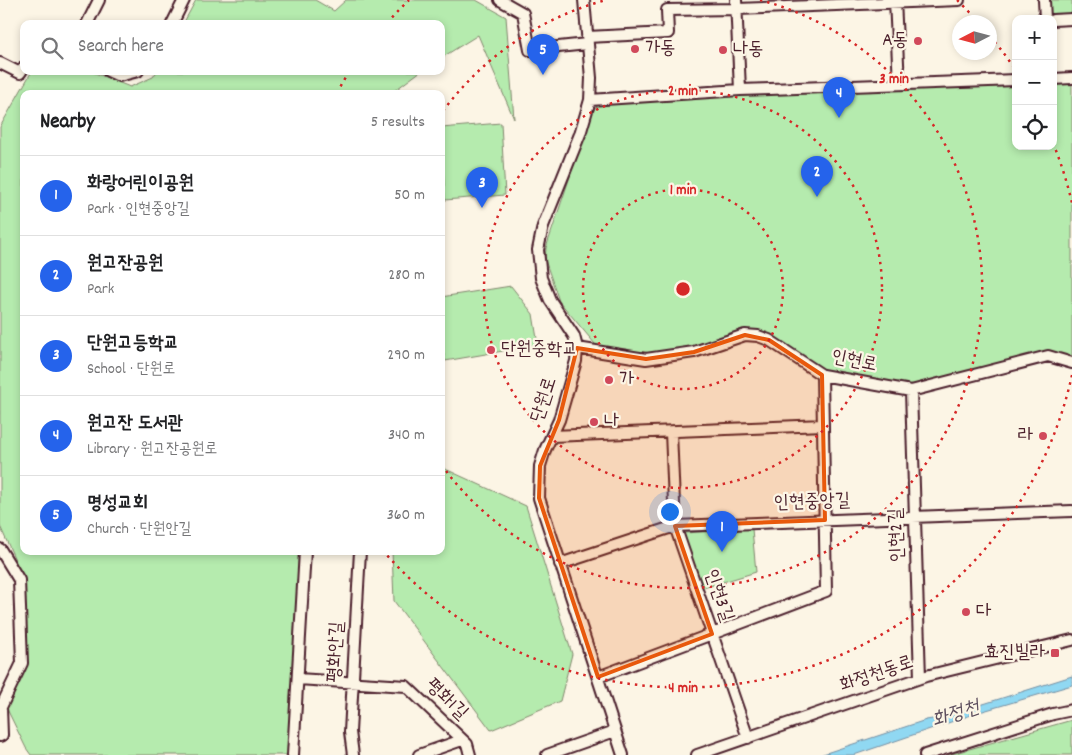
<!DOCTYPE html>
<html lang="en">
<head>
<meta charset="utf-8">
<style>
	body { margin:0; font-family:Dekko,"Poor Story",sans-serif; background:#f6f6f6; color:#202124 }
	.controls { position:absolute; right:15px; top:15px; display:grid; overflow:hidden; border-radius:10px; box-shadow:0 2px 8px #0003 }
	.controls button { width:45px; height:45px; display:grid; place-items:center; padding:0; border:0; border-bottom:1px solid #e0e0e0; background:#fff; color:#202124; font:25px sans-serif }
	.compass { position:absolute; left:952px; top:15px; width:45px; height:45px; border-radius:50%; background:#fff; box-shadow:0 2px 8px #0003; rotate:264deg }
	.you { position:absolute; left:669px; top:511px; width:18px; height:18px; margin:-12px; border:4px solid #fff; border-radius:50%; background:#1a73e8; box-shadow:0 0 0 8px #1a73e833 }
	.badge { display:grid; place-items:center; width:32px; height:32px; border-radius:50%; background:#2563eb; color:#fff; font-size:16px; font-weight:700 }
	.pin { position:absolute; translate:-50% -41px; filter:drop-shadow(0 1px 2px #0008) }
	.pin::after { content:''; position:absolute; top:26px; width:18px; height:15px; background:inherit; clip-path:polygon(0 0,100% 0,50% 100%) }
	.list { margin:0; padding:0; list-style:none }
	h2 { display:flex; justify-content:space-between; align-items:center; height:65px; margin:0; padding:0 20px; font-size:21px }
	h2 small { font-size:16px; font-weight:400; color:#757577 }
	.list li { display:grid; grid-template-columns:32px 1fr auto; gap:15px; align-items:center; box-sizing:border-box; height:80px; padding:0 20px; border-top:1px solid #e0e0e0 }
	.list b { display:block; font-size:19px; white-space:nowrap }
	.list p { margin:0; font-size:16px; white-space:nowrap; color:#757577 }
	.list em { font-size:16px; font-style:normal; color:#757577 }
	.icon { flex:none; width:28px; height:28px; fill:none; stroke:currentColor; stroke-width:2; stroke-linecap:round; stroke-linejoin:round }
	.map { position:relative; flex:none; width:1072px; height:755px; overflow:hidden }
	.search { position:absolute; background:#fff; box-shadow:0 2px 8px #0003; left:20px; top:20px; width:425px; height:55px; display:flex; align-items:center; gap:12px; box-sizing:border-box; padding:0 18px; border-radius:10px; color:#757577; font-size:19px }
	.panel { position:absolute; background:#fff; box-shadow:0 2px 8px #0003; left:20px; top:90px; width:425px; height:465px; border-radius:10px }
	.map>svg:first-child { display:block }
</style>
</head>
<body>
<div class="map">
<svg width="1072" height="755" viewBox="0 0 1072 755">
	<rect width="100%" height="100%" fill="#fcf5e5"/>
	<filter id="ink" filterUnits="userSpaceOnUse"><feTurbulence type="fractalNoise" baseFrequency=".02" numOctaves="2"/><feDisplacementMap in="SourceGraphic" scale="10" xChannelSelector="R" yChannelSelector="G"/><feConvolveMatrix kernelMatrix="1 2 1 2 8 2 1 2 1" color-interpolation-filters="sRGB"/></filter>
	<g filter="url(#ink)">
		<path fill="#b5ebae" stroke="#80856c" d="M196,0H315L334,11L346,0H476L506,17L514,119L478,35L441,58V24H183Z
			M1049,0H1072V15L1050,16Z
			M32,71H90L130,87L153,77L157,71H421L390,94H24V551H300L288,755H31L26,748L6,707L25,665L20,571L0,526V127Z
			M1072,81V364L1050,360L921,391L823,377L772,342L745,337L691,358H662L600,350L559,301L545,260L546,248L591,114L603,98L1016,83V146H1053V82Z
			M501,123L505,195L445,200L441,128Z
			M511,286L533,314L538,345L445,361L441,339V297Z
			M441,467L526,506L572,654L560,701L491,730L394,601L392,551H441Z
			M752,529L756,572L700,589L684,533Z
			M1072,720V755H948Z"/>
		<path fill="#90d8f2" stroke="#748ea2" d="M1072,676V685L983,711L854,755H820L926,720L939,718Z"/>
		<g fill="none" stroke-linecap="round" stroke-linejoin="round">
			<g stroke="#4a1f2b" stroke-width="14">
				<path id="minor" d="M500,0L523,13L530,50L587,44
					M584,0L591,78L590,100L580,134L543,226L538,250L541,278L550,300L574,336L577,348L576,361L559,420L545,450L540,466L539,498L623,755
					M736,0L740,90
					M895,0L899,84
					M1044,0L1045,19
					M1053,20L1072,19
					M87,24L99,0
					M172,24L184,0
					M587,37L668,33L667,10L737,9L959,0
					M0,63L20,73L24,67
					M108,71L119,76L138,71
					M1053,79L1072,78
					M590,100L740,90L1016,80
					M577,348L646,359L694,352L745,335L758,336L769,340L822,375L911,391L1048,356L1072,363
					M911,391L920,678
					M671,432L675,526L748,738
					M552,436L823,425
					M0,549L19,580L22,663L1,707L2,735L0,736
					M560,564L675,526L1072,511
					M598,677L826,591L822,375
					M298,679L406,686L467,744L470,755
					M293,755L305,551
					M353,755L350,732L360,551
					M419,755L462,740
					M547,755L615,731
					M697,755L926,676L1072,640
					M925,755L1053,714L1072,710"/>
			</g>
			<use href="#minor" stroke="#fcf5e5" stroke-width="10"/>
		</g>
	</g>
	<path fill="#e8590c" fill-opacity="0.2" stroke="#e8590c" stroke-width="4" stroke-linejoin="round" d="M745,335L769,340L822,375L825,520L675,526L712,634L598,677L539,498L540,466L559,420L577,348L646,359L694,352Z"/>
	<g fill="none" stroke="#d62828" stroke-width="2.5" stroke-dasharray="2.5 5">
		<circle cx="683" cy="289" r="100"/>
		<circle cx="683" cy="289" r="199"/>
		<path d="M443 111A299 299 0 0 1 606 0M760 0A299 299 0 1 1 443 467"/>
		<path d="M1072 375A398 398 0 0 1 385 553M337 93A398 398 0 0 1 349 72M387 23A398 398 0 0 1 409 0M957 0A398 398 0 0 1 976 20M990 36A398 398 0 0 1 1015 69M1053 143A398 398 0 0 1 1072 203"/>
	</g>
	<g fill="#d1495b" stroke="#fcf5e5" stroke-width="2">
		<circle cx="918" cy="41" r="5"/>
		<circle cx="635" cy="49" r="5"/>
		<circle cx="723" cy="50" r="5"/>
		<circle cx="491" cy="350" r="5"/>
		<circle cx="609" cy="380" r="5"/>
		<circle cx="594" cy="422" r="5"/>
		<circle cx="1043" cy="436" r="5"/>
		<circle cx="966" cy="612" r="5"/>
		<rect x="1050" y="648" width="10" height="10" rx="2.5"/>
	</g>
	<g text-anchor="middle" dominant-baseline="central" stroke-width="4.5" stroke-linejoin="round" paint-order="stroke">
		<g font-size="19" fill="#4a1f2b" stroke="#fcf5e5" text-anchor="start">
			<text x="908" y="41" text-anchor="end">A동</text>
			<text x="645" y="49">가동</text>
			<text x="733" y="50">나동</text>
			<text x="501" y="350">단원중학교</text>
			<text x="619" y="380">가</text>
			<text x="604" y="422">나</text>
			<text x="1033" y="436" text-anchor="end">라</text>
			<text x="976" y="612">다</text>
			<text x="1045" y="653" text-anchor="end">효진빌라</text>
		</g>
		<g font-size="19" fill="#4a1f2b" stroke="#fcf5e5">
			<text transform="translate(854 362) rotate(12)">인현로</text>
			<text transform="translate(545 400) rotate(-72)">단원로</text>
			<text transform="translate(812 503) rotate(-2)">인현중앙길</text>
			<text transform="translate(898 535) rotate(-92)">인현2길</text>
			<text transform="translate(718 596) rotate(71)">인현3길</text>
			<text transform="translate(337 652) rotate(-87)">평화안길</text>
			<text transform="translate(877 675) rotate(-19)">화정천동로</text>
			<text transform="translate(446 700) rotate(44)">평화1길</text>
		</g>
		<g font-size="20" font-style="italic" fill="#5c4d5d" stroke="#fcf5e5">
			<text transform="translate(956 715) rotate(-18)">화정천</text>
		</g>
	</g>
	<circle cx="683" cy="289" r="8" fill="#d62828" stroke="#fcf5e5" stroke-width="2.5"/>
	<g font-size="15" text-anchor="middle" font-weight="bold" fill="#d62828" stroke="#fcf5e5" stroke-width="4.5" stroke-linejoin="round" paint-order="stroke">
		<text x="894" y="83">3 min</text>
		<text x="683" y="95">2 min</text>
		<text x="683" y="194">1 min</text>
		<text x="683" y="692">4 min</text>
	</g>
</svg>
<div class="controls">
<button>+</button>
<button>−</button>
<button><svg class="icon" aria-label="locate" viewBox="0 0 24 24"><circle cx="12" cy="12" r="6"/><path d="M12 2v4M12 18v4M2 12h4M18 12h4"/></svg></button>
</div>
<svg class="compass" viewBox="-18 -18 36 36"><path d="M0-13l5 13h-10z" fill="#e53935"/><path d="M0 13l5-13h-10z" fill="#757577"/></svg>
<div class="you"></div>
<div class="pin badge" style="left:722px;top:552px">1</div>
<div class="pin badge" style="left:817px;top:197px">2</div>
<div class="pin badge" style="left:482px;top:208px">3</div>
<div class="pin badge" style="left:839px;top:118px">4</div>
<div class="pin badge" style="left:543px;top:75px">5</div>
<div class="search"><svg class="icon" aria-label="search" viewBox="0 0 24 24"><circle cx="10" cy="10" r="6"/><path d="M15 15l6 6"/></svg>Search here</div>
<section class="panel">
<h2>Nearby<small>5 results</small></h2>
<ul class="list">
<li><span class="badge">1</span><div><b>화랑어린이공원</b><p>Park · 인현중앙길</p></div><em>50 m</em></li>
<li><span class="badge">2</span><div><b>원고잔공원</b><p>Park</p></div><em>280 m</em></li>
<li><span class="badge">3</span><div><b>단원고등학교</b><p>School · 단원로</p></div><em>290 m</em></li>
<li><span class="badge">4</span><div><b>원고잔 도서관</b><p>Library · 원고잔공원로</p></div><em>340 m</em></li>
<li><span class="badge">5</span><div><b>명성교회</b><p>Church · 단원안길</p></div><em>360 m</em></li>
</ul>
</section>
</div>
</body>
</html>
